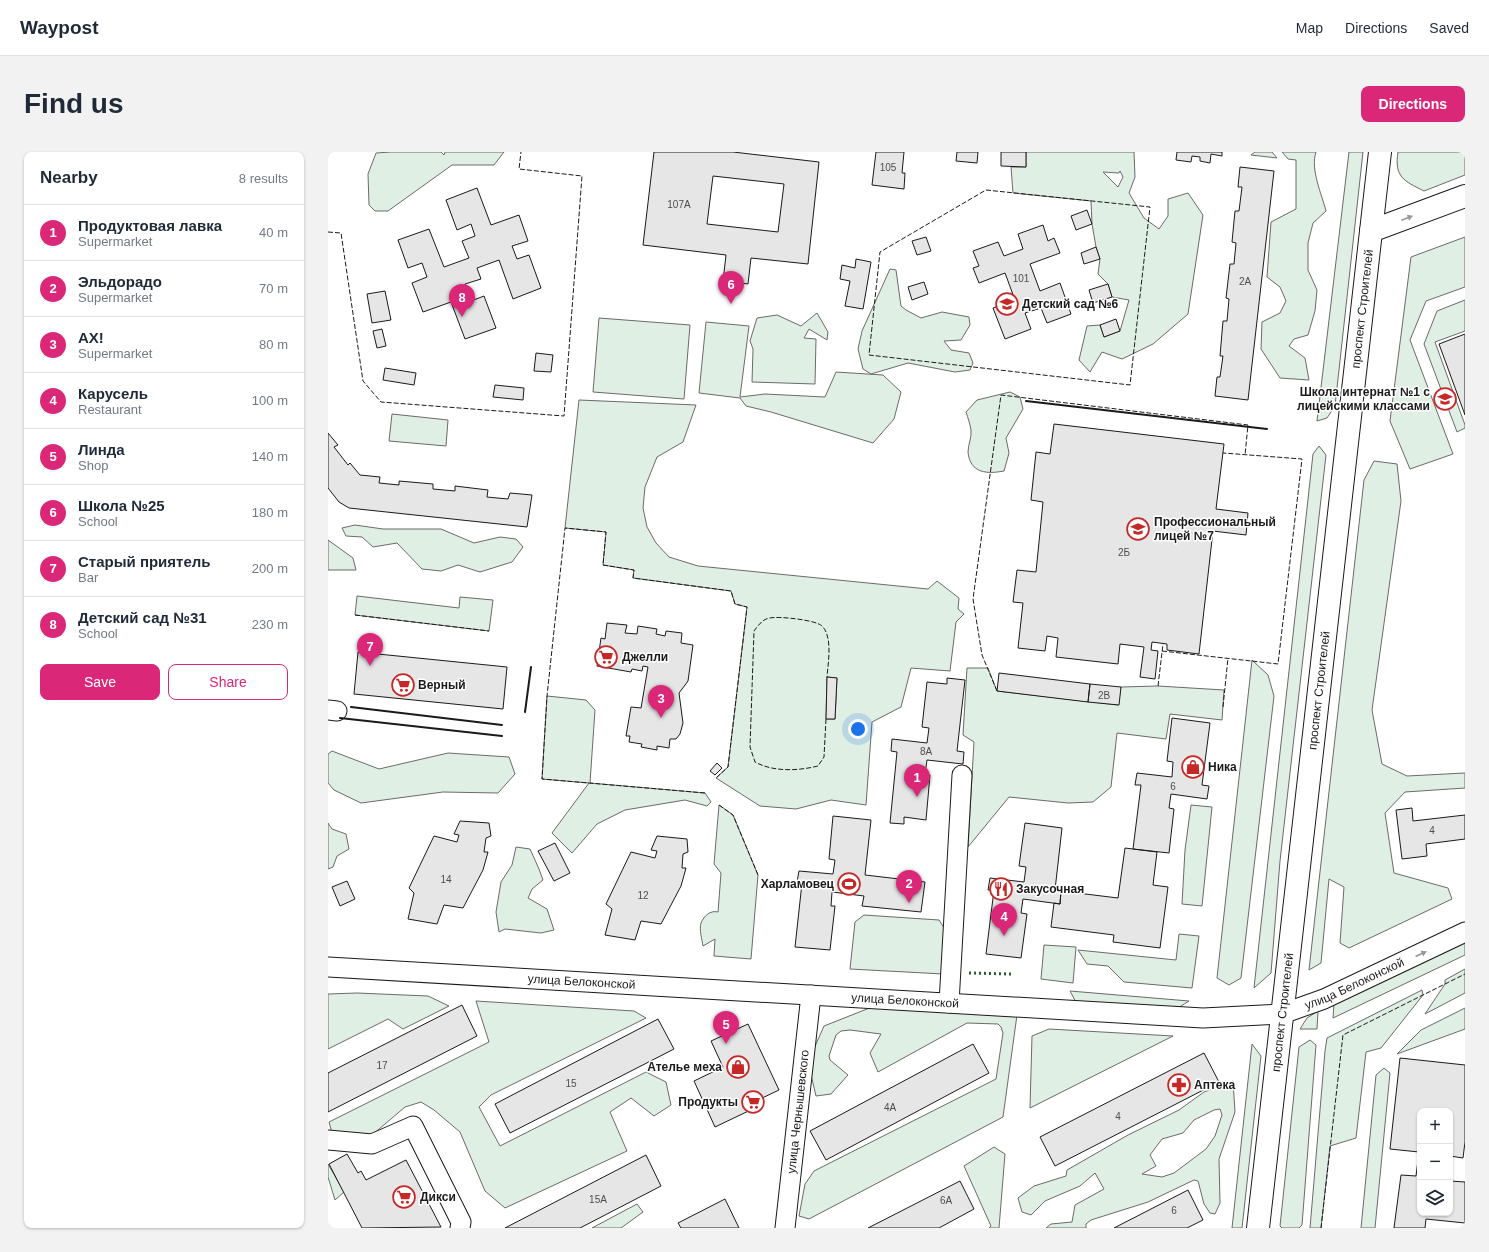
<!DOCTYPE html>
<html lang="en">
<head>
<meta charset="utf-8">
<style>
	body { margin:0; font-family:Helvetica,sans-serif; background:#f2f2f3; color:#1f2937 }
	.controls { position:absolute; right:12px; bottom:12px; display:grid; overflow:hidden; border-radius:8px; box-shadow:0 1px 3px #0004 }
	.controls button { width:36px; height:36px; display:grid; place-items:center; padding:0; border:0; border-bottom:1px solid #e0e1e3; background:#fff; color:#1f2937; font:20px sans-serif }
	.you { position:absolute; left:530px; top:577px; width:14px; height:14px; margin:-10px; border:3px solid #fff; border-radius:50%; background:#1a73e8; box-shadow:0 0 0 6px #1a73e833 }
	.badge { display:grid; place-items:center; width:26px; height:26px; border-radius:50%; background:#db2777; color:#fff; font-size:13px; font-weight:700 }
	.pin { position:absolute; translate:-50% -33px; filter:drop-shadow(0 1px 2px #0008) }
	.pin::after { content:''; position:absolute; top:21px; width:14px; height:12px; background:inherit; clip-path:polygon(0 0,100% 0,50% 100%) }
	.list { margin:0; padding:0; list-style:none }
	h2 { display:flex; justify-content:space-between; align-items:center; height:52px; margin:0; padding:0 16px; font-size:17px }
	h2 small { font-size:13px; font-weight:400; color:#747a83 }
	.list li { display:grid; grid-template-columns:26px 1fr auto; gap:12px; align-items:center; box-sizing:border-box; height:56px; padding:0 16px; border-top:1px solid #e0e1e3 }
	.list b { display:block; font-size:15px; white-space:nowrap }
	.list p { margin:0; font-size:13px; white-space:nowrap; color:#747a83 }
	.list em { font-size:13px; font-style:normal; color:#747a83 }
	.actions { display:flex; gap:8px; padding:12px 16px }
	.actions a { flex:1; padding:9px 0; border:1px solid #db2777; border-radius:8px; text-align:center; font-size:14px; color:#db2777 }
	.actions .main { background:#db2777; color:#fff }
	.icon { flex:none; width:22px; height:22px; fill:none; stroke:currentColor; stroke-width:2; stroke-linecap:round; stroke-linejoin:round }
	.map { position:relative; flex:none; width:1137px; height:1076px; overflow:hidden; border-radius:8px }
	header { display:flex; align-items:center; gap:24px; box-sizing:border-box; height:56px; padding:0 20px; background:#fff; border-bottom:1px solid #e0e1e3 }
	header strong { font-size:19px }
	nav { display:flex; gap:22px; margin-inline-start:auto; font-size:14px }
	.intro { display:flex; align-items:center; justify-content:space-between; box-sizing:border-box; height:96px; padding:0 24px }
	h1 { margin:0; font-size:28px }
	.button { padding:10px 18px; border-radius:8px; background:#db2777; color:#fff; font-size:14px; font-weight:700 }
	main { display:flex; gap:24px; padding:0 24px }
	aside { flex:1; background:#fff; border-radius:8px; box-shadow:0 1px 3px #0004 }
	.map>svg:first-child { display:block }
</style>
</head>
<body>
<header>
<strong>Waypost</strong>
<nav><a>Map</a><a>Directions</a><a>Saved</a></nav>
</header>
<div class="intro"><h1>Find us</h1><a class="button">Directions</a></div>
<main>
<aside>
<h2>Nearby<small>8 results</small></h2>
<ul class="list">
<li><span class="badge">1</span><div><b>Продуктовая лавка</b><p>Supermarket</p></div><em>40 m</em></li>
<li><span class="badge">2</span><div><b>Эльдорадо</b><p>Supermarket</p></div><em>70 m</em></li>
<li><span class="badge">3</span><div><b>АХ!</b><p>Supermarket</p></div><em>80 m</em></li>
<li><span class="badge">4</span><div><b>Карусель</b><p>Restaurant</p></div><em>100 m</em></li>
<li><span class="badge">5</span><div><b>Линда</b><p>Shop</p></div><em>140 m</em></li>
<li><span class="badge">6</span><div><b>Школа №25</b><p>School</p></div><em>180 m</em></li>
<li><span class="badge">7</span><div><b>Старый приятель</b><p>Bar</p></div><em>200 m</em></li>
<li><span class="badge">8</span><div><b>Детский сад №31</b><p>School</p></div><em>230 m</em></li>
</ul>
<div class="actions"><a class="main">Save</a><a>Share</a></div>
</aside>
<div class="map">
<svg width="1137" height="1076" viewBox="0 0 1137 1076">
	<rect width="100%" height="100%" fill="#fff"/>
	<path fill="#e0efe3" stroke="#6a6a6a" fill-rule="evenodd" d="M63,0H113L116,3L117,0H176L166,13H124L60,59H47L41,53L40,22L48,1Z
		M698,0H806L807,25L801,41L816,66L831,77L840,64V47L860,41L875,63L860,162L825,192L794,207L774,200L762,220L751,208L759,174L772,173L776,185L792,179L801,148L784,145L780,132L770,122L772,107L768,95L764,72L763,49L685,41L683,15H698ZM792,19L795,25L790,35L775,20L791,21Z
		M927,0H944L949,6L923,3Z
		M954,0H988C982,17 994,43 998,59L985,71L980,91V118L989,138L987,159L980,183L966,187L961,194L977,206L981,228L952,226L933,197L934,170L952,161L958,149L952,135L939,125L943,70L968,57V8L960,7Z
		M1021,0H1035L1007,254L999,266L989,269Z
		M1070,0H1137V23L1096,39C1076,29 1066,25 1070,0Z
		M1137,85V135L1098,149L1082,188L1125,302L1082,317L1062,269L1083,105Z
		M562,117L568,118L573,154L578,158L593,166L614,160L641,165L642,173L633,188L616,189L623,198L641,201L645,211L642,218L627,220L580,211L543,222L535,217L530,197L534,179Z
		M1137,148V179L1107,190L1137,273V276L1129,280L1096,192L1109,159Z
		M489,161L500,180L499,188L481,177L476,186L488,187L487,232L424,230L425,197L422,189L429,166L449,163L473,174Z
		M271,166L362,173L356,247L265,240Z
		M378,170L421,174L412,245L437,242L497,245L508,220L555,223L573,240L566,267L545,291L443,260L418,254L412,246L371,241Z
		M682,240L692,245L695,257L678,286L681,301L676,319C660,322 642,322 640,300C640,293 644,285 643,278C642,272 640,266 638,260L649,248Z
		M251,248L368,253L355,290L329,305L317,335L315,356L319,375L328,391L341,405L370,414L600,437L609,429L631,446L630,457L636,462L628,470L622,519L583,516L573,555L544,570L538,653L503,648L468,657L432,654L388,626L400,615L419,455L407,452L403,439L305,426L306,418L275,413L278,380L237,376ZM499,525L509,526L507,567H498Z
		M64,262L120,268L118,294L61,289Z
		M991,294L998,303L952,709L943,821L926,836L985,302Z
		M1046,309L1069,312L1073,349L1044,558L1054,612L1079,624L1137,621V636L1077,640L1057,661L1066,721L1120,736L1124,747L1021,796L1012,791L1016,735L1001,727L993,811L981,818L1036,328Z
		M27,373L55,377H113L146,391L172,385L188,387L195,395L184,410L152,420L130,413L113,419L94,417L69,391L45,395L34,385L18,384L14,376Z
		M0,388L25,406L28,418H0Z
		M29,444L131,456L132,445L165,448L161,479L27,463Z
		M924,508L940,523L946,544L913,826L901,833L889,826Z
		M639,516H660L669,539L790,553L793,535L830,534L896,538L894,568L842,562L838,587L789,581L783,635L765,650L740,651L681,645L640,695L646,590L635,583Z
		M219,544L258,548L267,558L262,631L377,641L383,650L379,654L357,648L297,658L269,672L244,701L224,681L261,631L214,627Z
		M4,599L51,617L120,601L181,605L187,622L170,641L115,640L33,651L6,638L0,631V602Z
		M391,653L405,663L430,723L423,807L386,804L387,787L375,794C374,788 371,777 373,771C376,764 382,758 390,760L393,721L386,712Z
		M863,653L884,655L874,754L854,752L857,698Z
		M0,671L4,677L18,682L21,697L9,704L5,715L0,717Z
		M188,695L202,697L211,717L215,728L204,737L200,746L219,757L226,778L213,781L177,777L171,780L168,760L173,730L184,713Z
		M536,763L611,768L618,779L615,822L522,817L527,770Z
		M851,782L871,784L864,836L796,830L780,814L759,812L750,798L848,808Z
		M1137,790V803L1005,866L1006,851Z
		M716,793L748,795L745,831L713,827Z
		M1137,817V841L1097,862L1117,832V828Z
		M1094,838L1095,843L1053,896L1038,900L1028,986L1002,994L993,1076H982L997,899L999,886Z
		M742,839L861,849L850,856L749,852Z
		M29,841L100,844L121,854L75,877L60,867L0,897V842Z
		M148,849L306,859L318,866L163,943L151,955L172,994L318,920L338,930L343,953L326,964L303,946L282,960L299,999L177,1056L157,1039L132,980L106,958L93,950L77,955L44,983L4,981L1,970L161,890Z
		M544,855L689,863L675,965L481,1067L471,1064L477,1032L486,1019L668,927L675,881L673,875L670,872L639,871L550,920L542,901L553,882L522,878L513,879L508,883L501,904L502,908L520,923L503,942L488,944L480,910L496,874Z
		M1137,856V877L1069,902L1093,878Z
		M990,859L989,877H972L979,866Z
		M721,877L845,884L702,956L704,884Z
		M982,888L988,893L974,1073L971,1076H954L952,1074L971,895Z
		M924,892L933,904L914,1076H904Z
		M1056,916L1062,921L1047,1076H1033L1048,923Z
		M905,929L907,960L891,1007L892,1051L887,1062L882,1061L876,1052L870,1029L866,1028L820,1050L763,1068L758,1072V1076H718L723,1072L744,1070L747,1053L776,1037L767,1021L752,1034L717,1049L703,1063L694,1060L690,1046L706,1034L738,1024L739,1018L800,983L851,958L876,940ZM892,957L894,963L887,984L878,997L846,1021L834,1025L814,1022L828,1014L822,1003L834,987L855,981L866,968L886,958Z
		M666,995L677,1002L671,1076H661L663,1074L636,1014Z
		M0,1012L16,1040L7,1048L0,1025Z
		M309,1052L315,1060L293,1076H264Z"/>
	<path fill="#e6e6e6" stroke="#1a1a1a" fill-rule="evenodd" d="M326,0H405L491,10L480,112L423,106L420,132L395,129L398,103L315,93ZM385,24L456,32L450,80L379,72Z
		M548,0H576L574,21H577L576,37L544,33Z
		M629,0H650L649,11L628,9Z
		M673,0H698V15L673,14Z
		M849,0H894V4L883,2L882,11L872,9V5L864,4L863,10L848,8Z
		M912,15L946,19L920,248L887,244L889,225H892L895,204H892L895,169H899L901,147L898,146L902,112H906L908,91L904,90L907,59H911L914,35H910Z
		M149,36L163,73L191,63L200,89L184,94L189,107L201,103L213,136L185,147L171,108L149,116L153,127L137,132L143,149L156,144L168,176L137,187L123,150L95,160L84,131L99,125L94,111L80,116L70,88L101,77L116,115L141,106L134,89L147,84L143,72L129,78L118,48Z
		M759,58L764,72L748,78L743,64Z
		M715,73L720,89L726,86L732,101L702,112L712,139L732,131L743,162L719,171L713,156L697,161L703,177L677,187L665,156L687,148L677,121L651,131L645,116L651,114L645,99L670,90L676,104L695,97L690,82Z
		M598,85L603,99L589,103L584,89Z
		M768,95L772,107L756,112L753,101Z
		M528,107L543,110L535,157L517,154L522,129L512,127L514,113L527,116Z
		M596,130L600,142L584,148L580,135Z
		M780,132L784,145L765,151L761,138Z
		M57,139L63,168L44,171L39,142Z
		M788,167L792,179L776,185L772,173Z
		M54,177L58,194L49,196L45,179Z
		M1137,182V263L1111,192Z
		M208,201L225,203L223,220L206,219Z
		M57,216L88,221L86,233L55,228Z
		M167,233L196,236L195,248L165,245Z
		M726,272L896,292L888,357L920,361L918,383L885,379L871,502L839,498V492L824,490L823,498L830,499L827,527L812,525L816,495L792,492L790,512L728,505L730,486L719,484L717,499L690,496L695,451L685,450L689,418L708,420L715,350L703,348L708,300L722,302Z
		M0,281L10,293L6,295L20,313L22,311L32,323L52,325L51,331L71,333V329L105,332V337L127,339V334L160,338L159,345L180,347L182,341L204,343L199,375L21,356L11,350L0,336Z
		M279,471L299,473L297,481L309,482L310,474L329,477L328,482L337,484L338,479L354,481L353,491L365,493L360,529L351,541L355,571L352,582L348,587H342L341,596L329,594V598L313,595L314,592L301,590L302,584H298L303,555L313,556L320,515L315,514L314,519L304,517L303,520L269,514L273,486L277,487Z
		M30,500L179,515L175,557L26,542Z
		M671,521L762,532L760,550L669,539Z
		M499,525L509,526L507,567H498Z
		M619,526L637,528L629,599L636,600L635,612L599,608L597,622L602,623L598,668L576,665V672L562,671L569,600L563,599L564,587L599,591L601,576L594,575L599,530L619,532Z
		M762,532L793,535L791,553L760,550Z
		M844,566L882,571L874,633L881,634L879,647L843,642L841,656L846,657L841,701L805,697L813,633H807L809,621L844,625L845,610L839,609Z
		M389,611L394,616L387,623L382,619Z
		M1084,656L1085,669L1137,663V687L1098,692L1099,704L1074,707L1068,658Z
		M505,664L543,668L537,723L597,730L593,760L534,754L536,744L504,740L503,754H507L502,798L467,795L474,731L469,730L471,719L505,722L507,708L501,707Z
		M132,669L161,671L163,684L158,686L156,700H160L155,718L135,756L116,753L109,772L80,767L86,741L81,736L106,684L129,690L131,683L126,682Z
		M697,671L734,676L727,738L733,739L732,752L695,747L693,761L699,762L693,806L658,802L666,738H660L662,726L696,730L698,715L691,714Z
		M329,684L359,687L360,700L355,702L354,716H358L353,734L333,772L313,769L307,788L277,783L284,757L278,752L303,700L327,706L329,699L323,698Z
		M227,691L242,721L226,729L210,699Z
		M797,696L829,700L825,733L840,735L832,796L785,790L786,783L723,775L726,751L732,752L733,739L790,746Z
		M19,729L27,747L12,754L4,735Z
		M134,853L149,884L0,960V921Z
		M330,867L346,897L182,981L167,952Z
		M420,872L451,938L430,948L433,953L387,975L366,929L395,915L383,889Z
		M645,892L661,921L498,1008L482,979Z
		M876,901L891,930L727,1014L712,985Z
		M1072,906L1137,913V990L1135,1006L1122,1004V959H1092V1061H1122V1029L1137,1030V1071L1098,1067L1097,1076H1066L1073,1023L1088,1024L1091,1000L1062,997Z
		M19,1002L30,1021L33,1019L38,1028L78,1008L113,1075L34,1076L1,1012Z
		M318,1003L333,1034L252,1076H177Z
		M632,1029L646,1057L611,1076H540Z
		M860,1038L875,1068L859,1076H786Z
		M397,1047L411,1076H353L350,1071Z"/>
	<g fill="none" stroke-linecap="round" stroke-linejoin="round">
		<g stroke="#1a1a1a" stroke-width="21">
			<g id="minor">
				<path d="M0,558L9,559"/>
				<path id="s1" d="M0,815L875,866L954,862L996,847L1137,780"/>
				<path d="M621,851L634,623"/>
				<path d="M0,988L44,992L85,974L133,1070L132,1076"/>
				<path id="s2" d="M457,1076L483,843"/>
			</g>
		</g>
		<g stroke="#1a1a1a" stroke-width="24">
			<g id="major">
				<path d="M1043,79L1137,44"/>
				<path id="s3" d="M930,1076L1052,0"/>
			</g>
		</g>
		<use href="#minor" stroke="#fff" stroke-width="19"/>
		<use href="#major" stroke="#fff" stroke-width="22"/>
		<path stroke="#2b5a34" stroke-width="3" stroke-dasharray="2 3" stroke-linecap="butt" d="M641,821L683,822"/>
		<path stroke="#1a1a1a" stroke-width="1" stroke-dasharray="5 2" stroke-linecap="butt" d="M658,38L822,55L802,233L541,203L552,100Z
			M0,80L13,81L35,229L53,250L236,264L254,24L191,17L193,0
			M27,463L161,479
			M834,499L950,512L974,307L895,301
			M830,534L835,492
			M669,539L654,503L645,447L673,243L920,273L917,303
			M895,555L900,506
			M498,567L496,605L490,614C470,619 445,620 427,610L422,595L426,479C430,474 434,467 442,466C451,464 488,468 494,474C505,485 500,511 499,525
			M377,641L214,627L219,544L237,376L278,380L275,413L306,418L305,426L403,439L407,452L419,455L400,615L388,626
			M391,653L405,663L430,723
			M993,1076L1015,883L1137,822"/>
		<path stroke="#1a1a1a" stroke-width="2" d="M698,249L939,277
			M23,555L174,573
			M197,560L203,515
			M12,566L174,584"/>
	</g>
	<defs><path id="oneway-solid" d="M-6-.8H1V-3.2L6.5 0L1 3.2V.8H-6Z"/></defs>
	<g fill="#989898">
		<use href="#oneway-solid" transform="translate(1079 66) rotate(-21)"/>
		<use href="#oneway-solid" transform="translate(1093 802) rotate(-25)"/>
	</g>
	<defs>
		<g id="school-ring" transform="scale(1.15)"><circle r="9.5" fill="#fff" stroke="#c62828" stroke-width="1.5"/><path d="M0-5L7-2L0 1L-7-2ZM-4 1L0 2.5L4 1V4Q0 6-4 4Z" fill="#c62828"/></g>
		<g id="university-ring" transform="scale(1.15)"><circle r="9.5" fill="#fff" stroke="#c62828" stroke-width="1.5"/><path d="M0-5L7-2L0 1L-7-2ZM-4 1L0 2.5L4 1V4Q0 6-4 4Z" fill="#c62828"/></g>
		<g id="supermarket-ring" transform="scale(1.15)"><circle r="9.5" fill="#fff" stroke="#c62828" stroke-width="1.5"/><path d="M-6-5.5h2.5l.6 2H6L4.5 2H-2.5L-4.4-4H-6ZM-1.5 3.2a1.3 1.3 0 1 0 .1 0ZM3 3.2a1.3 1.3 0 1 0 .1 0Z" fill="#c62828"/></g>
		<g id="shop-ring" transform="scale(1.15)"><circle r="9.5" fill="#fff" stroke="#c62828" stroke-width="1.5"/><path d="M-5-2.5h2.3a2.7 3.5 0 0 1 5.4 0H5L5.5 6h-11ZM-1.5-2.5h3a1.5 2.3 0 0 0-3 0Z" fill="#c62828"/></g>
		<g id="stadium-ring" transform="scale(1.15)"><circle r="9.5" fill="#fff" stroke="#c62828" stroke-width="1.5"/><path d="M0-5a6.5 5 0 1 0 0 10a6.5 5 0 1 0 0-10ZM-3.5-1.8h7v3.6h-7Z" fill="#c62828"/></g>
		<g id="restaurant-ring" transform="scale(1.15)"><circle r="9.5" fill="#fff" stroke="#c62828" stroke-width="1.5"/><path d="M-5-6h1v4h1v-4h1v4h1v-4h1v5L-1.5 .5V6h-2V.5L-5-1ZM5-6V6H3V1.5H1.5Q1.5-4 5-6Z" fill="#c62828"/></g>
		<g id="pharmacy-ring" transform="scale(1.15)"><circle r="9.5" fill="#fff" stroke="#c62828" stroke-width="1.5"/><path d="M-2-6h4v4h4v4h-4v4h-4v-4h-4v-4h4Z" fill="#c62828"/></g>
	</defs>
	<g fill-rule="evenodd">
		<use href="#school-ring" x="679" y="152"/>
		<use href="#school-ring" x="1117" y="247"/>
		<use href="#university-ring" x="810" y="377"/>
		<use href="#supermarket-ring" x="278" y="505"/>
		<use href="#supermarket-ring" x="75" y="533"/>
		<use href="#shop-ring" x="865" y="615"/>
		<use href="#stadium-ring" x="521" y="732"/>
		<use href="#restaurant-ring" x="673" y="737"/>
		<use href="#shop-ring" x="410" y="915"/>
		<use href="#pharmacy-ring" x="851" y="933"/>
		<use href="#supermarket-ring" x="425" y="950"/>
		<use href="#supermarket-ring" x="76" y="1045"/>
	</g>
	<g text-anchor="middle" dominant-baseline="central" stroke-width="3" stroke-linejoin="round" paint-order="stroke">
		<g font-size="10" fill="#4d4d4d">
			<text x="560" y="15">105</text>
			<text x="351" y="52">107А</text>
			<text x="693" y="126">101</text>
			<text x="917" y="129">2А</text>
			<text x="796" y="400">2Б</text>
			<text x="776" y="543">2В</text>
			<text x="598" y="599">8А</text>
			<text x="845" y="634">6</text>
			<text x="1104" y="678">4</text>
			<text x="118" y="727">14</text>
			<text x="315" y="743">12</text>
			<text x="54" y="913">17</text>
			<text x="243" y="931">15</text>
			<text x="562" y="955">4А</text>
			<text x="790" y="964">4</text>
			<text x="270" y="1047">15А</text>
			<text x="618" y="1048">6А</text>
			<text x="846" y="1058">6</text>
		</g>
		<g font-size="12" font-weight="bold" fill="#1a1a1a" stroke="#fff" text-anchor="start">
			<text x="694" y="152">Детский сад №6</text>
			<text x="1102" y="240" text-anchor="end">Школа интернат №1 с<tspan x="1102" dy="14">лицейскими классами</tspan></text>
			<text x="826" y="370">Профессиональный<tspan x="826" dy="14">лицей №7</tspan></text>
			<text x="294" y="505">Джелли</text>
			<text x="90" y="533">Верный</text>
			<text x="880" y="615">Ника</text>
			<text x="506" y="732" text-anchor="end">Харламовец</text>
			<text x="688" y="737">Закусочная</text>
			<text x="394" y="915" text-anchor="end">Ателье меха</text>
			<text x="866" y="933">Аптека</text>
			<text x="410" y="950" text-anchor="end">Продукты</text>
			<text x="92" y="1045">Дикси</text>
		</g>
		<g font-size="12" fill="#1a1a1a" stroke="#fff">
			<text stroke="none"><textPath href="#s3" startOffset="925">проспект Строителей</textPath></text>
			<text stroke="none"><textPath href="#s3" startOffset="541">проспект Строителей</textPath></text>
			<text stroke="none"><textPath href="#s1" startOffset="254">улица Белоконской</textPath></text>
			<text stroke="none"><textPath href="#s1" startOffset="1034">улица Белоконской</textPath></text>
			<text stroke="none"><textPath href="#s1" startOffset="578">улица Белоконской</textPath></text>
			<text stroke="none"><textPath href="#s3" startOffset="217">проспект Строителей</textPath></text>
			<text stroke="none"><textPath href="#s2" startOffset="117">улица Чернышевского</textPath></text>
		</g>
	</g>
</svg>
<div class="controls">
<button>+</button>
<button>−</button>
<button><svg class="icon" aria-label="layers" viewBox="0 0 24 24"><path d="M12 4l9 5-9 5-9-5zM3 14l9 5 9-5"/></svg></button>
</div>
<div class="you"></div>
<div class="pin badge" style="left:589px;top:645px">1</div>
<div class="pin badge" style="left:581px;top:751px">2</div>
<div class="pin badge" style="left:333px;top:566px">3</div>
<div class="pin badge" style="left:676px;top:784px">4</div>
<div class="pin badge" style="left:398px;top:892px">5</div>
<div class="pin badge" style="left:403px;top:152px">6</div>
<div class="pin badge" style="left:42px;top:514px">7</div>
<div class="pin badge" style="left:134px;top:165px">8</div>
</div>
</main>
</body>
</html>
